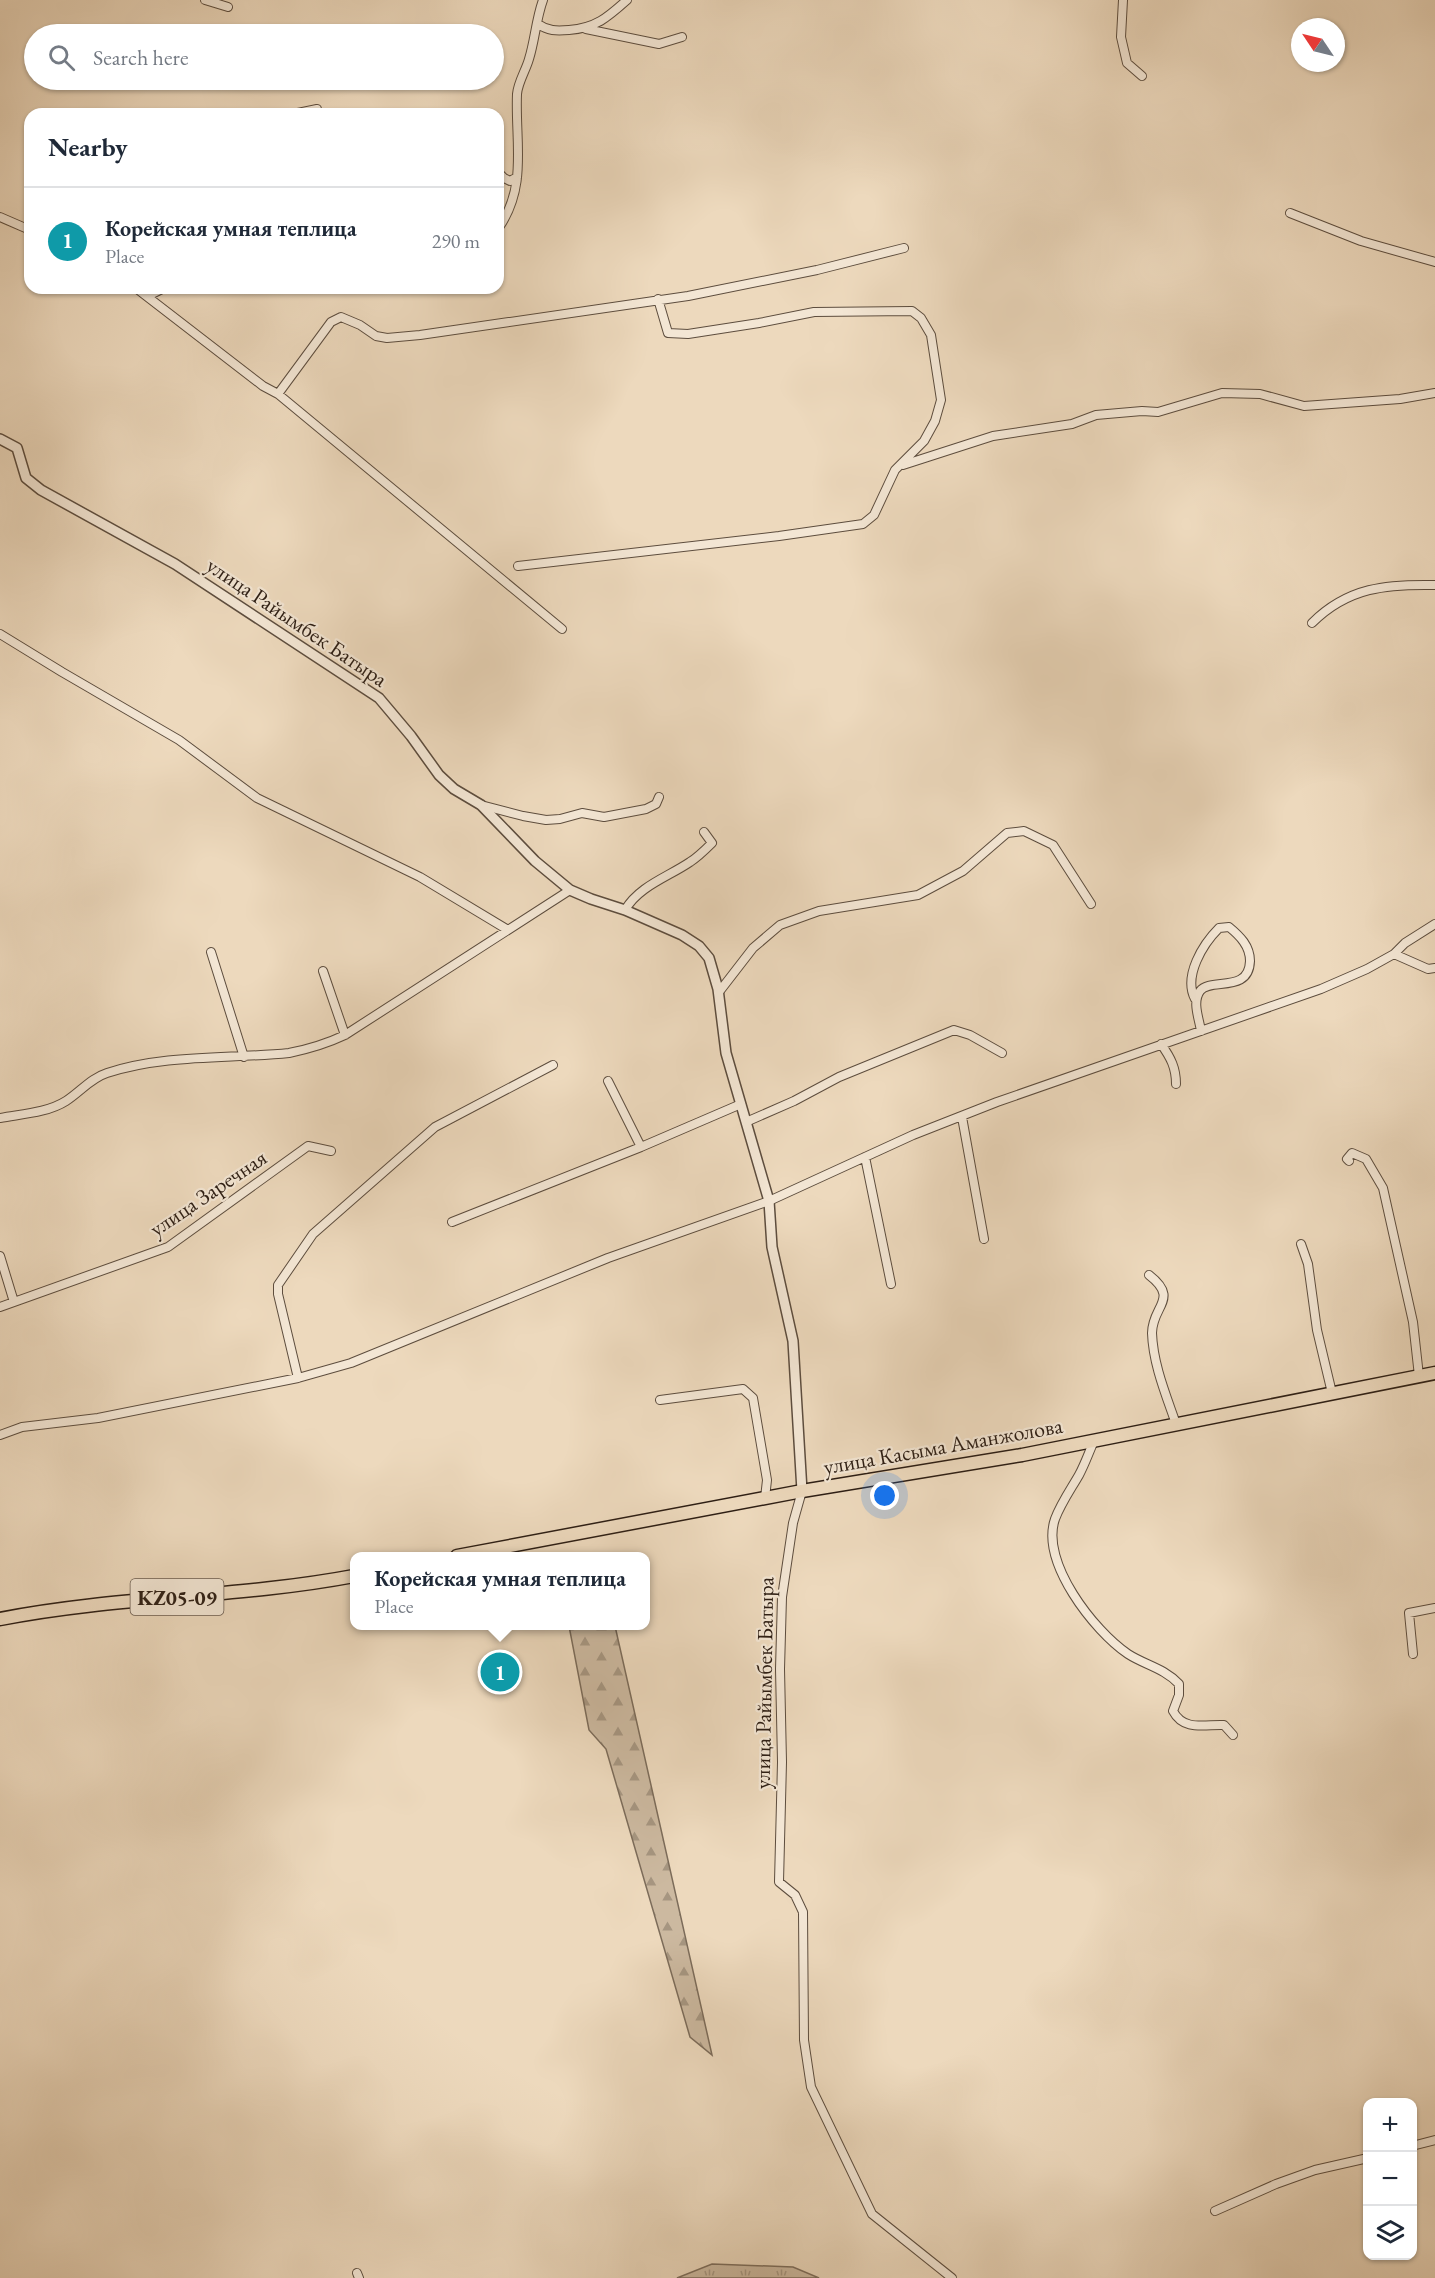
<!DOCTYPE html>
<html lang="en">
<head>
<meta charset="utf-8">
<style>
	body { margin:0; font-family:"EB Garamond",serif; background:#f6f6f7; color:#1f2937 }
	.controls { position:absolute; right:18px; bottom:18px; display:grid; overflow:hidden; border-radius:12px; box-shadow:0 2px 4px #0004 }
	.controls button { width:54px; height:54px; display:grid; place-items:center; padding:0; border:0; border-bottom:2px solid #e0e1e3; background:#fff; color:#1f2937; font:30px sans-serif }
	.compass { position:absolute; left:1291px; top:18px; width:54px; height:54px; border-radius:50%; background:#fff; box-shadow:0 2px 4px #0004; rotate:305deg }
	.you { position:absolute; left:885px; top:1496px; width:21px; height:21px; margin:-15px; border:4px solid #fff; border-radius:50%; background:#1a73e8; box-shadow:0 0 0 9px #1a73e833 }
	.badge { display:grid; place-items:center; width:39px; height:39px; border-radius:50%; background:#db2777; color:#fff; font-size:20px; font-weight:700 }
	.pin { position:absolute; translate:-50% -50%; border:3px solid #fff; box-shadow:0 2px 6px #0006 }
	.popup { position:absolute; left:350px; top:1552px; width:300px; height:78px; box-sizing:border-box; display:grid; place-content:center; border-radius:12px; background:#fff; filter:drop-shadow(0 2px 4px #0005); font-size:20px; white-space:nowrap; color:#747a83 }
	.popup b { font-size:22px; color:#1f2937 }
	.popup::after { content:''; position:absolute; left:50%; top:100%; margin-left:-12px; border:12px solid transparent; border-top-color:#fff }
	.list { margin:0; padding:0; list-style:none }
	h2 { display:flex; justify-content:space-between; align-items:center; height:78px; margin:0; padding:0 24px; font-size:26px }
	h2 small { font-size:20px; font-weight:400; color:#747a83 }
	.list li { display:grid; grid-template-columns:39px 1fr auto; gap:18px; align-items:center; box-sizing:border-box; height:108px; padding:0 24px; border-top:2px solid #e0e1e3 }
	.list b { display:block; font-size:22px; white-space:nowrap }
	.list p { margin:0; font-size:20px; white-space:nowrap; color:#747a83 }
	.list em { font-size:20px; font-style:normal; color:#747a83 }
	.icon { flex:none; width:33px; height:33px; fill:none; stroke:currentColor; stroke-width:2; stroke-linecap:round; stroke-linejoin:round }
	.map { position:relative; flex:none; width:1435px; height:2278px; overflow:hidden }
	.search { position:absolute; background:#fff; box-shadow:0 2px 4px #0004; left:24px; top:24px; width:480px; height:66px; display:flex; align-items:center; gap:15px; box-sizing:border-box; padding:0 21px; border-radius:33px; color:#747a83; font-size:22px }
	.panel { position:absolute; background:#fff; box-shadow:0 2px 4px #0004; left:24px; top:108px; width:480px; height:186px; border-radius:18px }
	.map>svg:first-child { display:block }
</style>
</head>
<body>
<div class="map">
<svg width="1435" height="2278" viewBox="0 0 1435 2278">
	<defs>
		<pattern id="grass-tufts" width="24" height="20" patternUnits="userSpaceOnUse" patternTransform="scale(1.5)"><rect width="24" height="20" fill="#ccb9a0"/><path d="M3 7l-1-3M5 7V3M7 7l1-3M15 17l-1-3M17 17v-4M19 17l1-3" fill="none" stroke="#a69681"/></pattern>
		<pattern id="forest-firs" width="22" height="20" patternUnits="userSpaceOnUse" patternTransform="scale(1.5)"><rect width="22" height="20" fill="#ccb9a0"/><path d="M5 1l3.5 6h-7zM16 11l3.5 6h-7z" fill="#a69681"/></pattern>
	</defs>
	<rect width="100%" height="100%" fill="#edd9bd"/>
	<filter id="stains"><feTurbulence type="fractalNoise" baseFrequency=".00333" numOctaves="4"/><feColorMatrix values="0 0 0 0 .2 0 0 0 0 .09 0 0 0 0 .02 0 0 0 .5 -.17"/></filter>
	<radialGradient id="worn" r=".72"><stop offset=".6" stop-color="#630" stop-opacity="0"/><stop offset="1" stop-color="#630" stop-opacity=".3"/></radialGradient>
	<path fill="url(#grass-tufts)" stroke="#7c6c5a" stroke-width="1.5" d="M712,2264L793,2267L819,2278H677Z"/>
	<path fill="url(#forest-firs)" stroke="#7c6c5a" stroke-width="1.5" d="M569,1626H615L712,2055L690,2037L606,1749L589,1730Z"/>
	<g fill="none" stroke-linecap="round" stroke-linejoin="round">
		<g stroke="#5d4d3e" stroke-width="10">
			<path id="minor" d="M205,0L228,7
				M1123,0L1121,37L1127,63L1142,76
				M538,24C548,31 556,31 569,30C596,28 608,17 627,0
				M586,29L659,44L682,37
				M293,114L317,109
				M498,172L504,178L510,181L517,177
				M1290,213L1361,241L1435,262
				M0,217L30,230
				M498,229C528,186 515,143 517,94C518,82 526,70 529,59C535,40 536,19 543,0
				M136,288L263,386L278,394L562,629
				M148,296L164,288
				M278,394L331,322L341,317L360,325L376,336L387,338L420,335L688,296L817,270L904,248
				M903,465L993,436L1072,424L1096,415L1142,411L1158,412L1222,393L1260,394L1304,406L1400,399L1435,393
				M518,566L779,536L863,524L874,515L895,470L924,441L935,421L941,400L931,335L921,318L912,311L814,312L759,323L688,334L668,333L658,299
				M1312,623C1348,587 1387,584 1435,585
				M0,634L62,672L179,740L257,798L420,877L508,930
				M481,805L523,816L546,820L560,819L582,813L604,817L646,809L656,804L659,797
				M625,910C639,886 668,877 690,862C698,857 705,850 712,843L704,832
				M211,952L244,1057
				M1394,954L1428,969L1435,968
				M323,971L345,1035
				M719,992L753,948L780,925L819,911L918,895L963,871L1007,833L1024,831L1053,845L1091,904
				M1195,999C1183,976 1203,944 1219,928L1229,927C1240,936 1250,946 1250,961C1249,994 1210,977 1200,991C1192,1002 1199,1018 1201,1031
				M1161,1044C1171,1058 1176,1068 1176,1084
				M608,1081L641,1147
				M962,1117L984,1239
				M0,1118C21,1114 47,1113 66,1101C80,1092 91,1078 107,1073C165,1054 229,1059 289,1053C309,1049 326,1044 345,1035L570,890
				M746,1122L794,1101L839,1077L954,1030L970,1035L1002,1053
				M865,1157L891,1284
				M1349,1161L1347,1159L1352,1153L1366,1159L1383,1188L1413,1322L1419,1376
				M452,1222L641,1147L741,1104
				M1301,1244L1308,1264L1317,1330L1332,1393
				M0,1256L14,1302
				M1149,1275C1180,1299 1152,1306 1152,1333C1153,1364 1166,1395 1176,1424
				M0,1307L168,1247L308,1146L331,1151
				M298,1378L278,1294V1285L313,1234L435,1127L553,1065
				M660,1400L743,1389L753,1398L767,1480L765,1498
				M0,1435L22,1427L98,1418L298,1378L351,1363L608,1258L769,1201L913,1135L997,1102L1321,989L1367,969L1394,954L1405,943L1435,924
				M1094,1441C1089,1452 1085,1464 1079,1475C1071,1489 1061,1503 1055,1519C1040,1562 1094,1631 1128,1654C1145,1665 1164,1668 1179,1684V1695L1173,1711C1184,1732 1206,1724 1224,1725L1233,1735
				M802,1491L793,1523L782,1597L780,1669L782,1762L779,1882L795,1895L803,1912L804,2040L811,2087L872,2214L952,2278
				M1413,1654L1409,1613L1435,1608
				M1412,2146L1435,2140
				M1215,2211L1276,2184L1315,2170L1368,2158
				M357,2273L359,2278"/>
		</g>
		<g stroke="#5d4d3e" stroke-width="12">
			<path id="tertiary" d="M0,439L17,448L26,478L41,490L175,564L379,698L411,736L439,775L454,789L481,805L535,861L570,890L591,899L625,910L682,935L699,946L709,958L718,989L726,1053L769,1201L772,1247L793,1341L802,1491"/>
		</g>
		<g stroke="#2d1e14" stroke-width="15">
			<path id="primary" d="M457,1556L802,1491L1022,1455L1435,1373
				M0,1619C117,1596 237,1598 354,1576"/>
		</g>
		<use href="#minor" stroke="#f3e6d4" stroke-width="8"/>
		<use href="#tertiary" stroke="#f3e6d4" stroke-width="9"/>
		<use href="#primary" stroke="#edd9bd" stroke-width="12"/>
	</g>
	<g text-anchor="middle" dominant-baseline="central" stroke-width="4.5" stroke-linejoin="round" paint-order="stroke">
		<rect fill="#f3e6d4" stroke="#685a4e" stroke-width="1.5" x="130.5" y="1579" width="93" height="36" rx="4.5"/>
		<g font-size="21" font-weight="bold" fill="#2d1e14">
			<text x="177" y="1597">KZ05-09</text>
		</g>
		<g font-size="22" fill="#2d1e14" stroke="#f3e6d4">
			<text transform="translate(297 622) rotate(34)">улица Райымбек Батыра</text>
			<text transform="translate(208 1193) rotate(-34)">улица Заречная</text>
			<text transform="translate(943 1446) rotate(-10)">улица Касыма Аманжолова</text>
			<text transform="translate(764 1683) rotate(-89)">улица Райымбек Батыра</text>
		</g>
	</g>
	<rect width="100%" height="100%" filter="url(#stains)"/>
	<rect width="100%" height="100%" fill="url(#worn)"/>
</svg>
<div class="controls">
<button>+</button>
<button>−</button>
<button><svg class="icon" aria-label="layers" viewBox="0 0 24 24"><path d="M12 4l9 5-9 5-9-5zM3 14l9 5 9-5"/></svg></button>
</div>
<svg class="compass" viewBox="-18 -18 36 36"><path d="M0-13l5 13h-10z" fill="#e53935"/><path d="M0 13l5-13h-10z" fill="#747a83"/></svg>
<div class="you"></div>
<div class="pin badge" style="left:500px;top:1672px;background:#0f9aa8">1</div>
<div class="popup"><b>Корейская умная теплица</b>Place</div>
<div class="search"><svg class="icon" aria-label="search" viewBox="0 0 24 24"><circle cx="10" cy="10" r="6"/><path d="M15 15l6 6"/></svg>Search here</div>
<section class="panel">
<h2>Nearby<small></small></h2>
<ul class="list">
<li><span class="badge" style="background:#0f9aa8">1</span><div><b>Корейская умная теплица</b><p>Place</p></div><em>290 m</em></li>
</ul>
</section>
</div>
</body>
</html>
